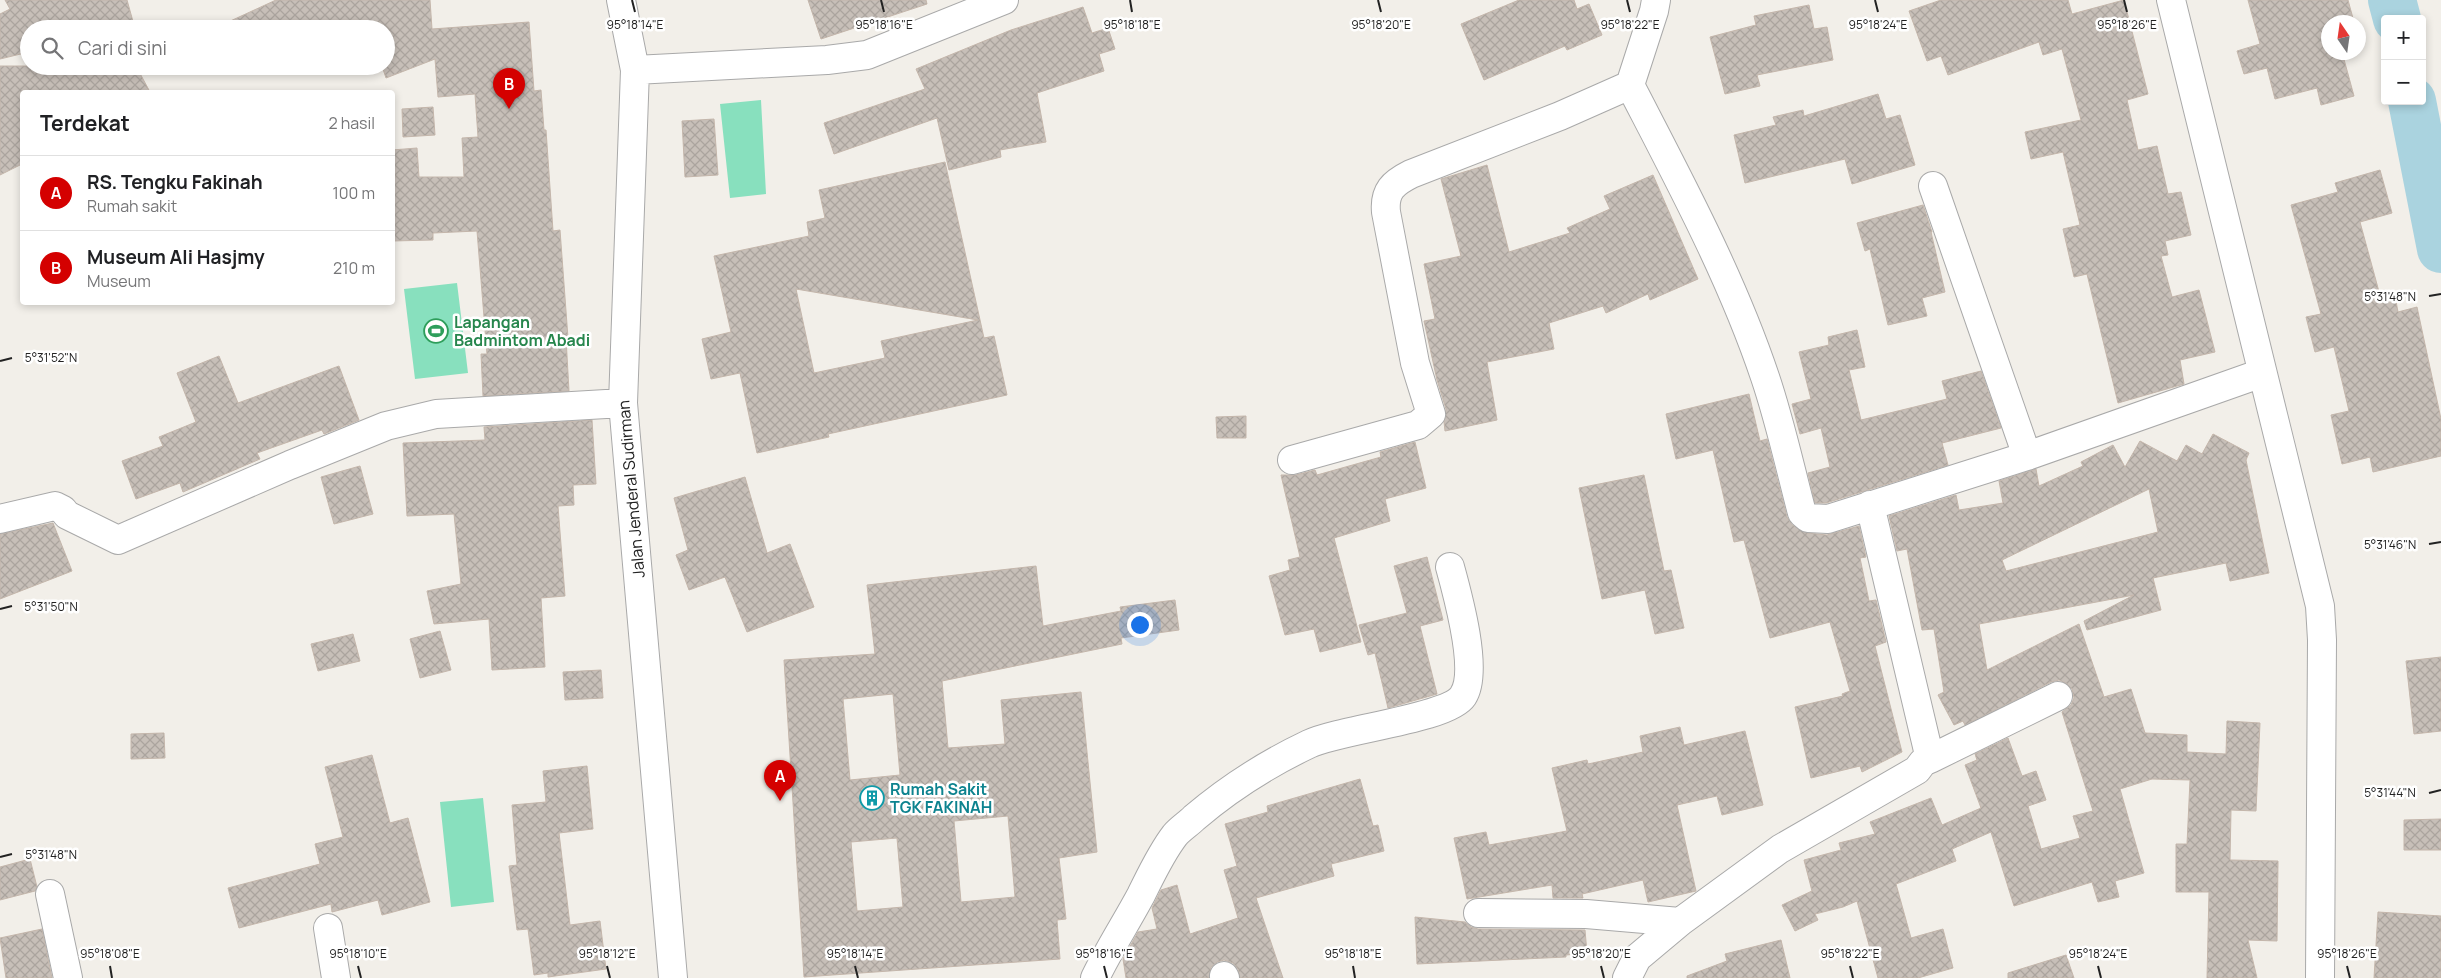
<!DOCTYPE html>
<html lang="id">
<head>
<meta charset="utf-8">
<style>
	body { margin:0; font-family:Manrope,sans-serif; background:#f6f6f6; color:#202124 }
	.controls { position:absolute; right:15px; top:15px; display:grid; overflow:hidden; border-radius:5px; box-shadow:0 2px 8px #0003 }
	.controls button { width:45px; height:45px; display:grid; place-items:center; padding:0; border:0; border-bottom:1px solid #e0e0e0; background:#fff; color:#202124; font:25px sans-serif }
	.compass { position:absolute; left:2321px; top:15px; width:45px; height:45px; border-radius:50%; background:#fff; box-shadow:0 2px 8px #0003; rotate:347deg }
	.you { position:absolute; left:1139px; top:624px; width:18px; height:18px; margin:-12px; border:4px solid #fff; border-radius:50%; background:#1a73e8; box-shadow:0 0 0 8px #1a73e833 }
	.badge { display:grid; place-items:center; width:32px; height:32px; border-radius:50%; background:#d40000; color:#fff; font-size:16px; font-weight:700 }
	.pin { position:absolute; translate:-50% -41px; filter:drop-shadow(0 1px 2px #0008) }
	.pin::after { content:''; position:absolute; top:26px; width:18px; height:15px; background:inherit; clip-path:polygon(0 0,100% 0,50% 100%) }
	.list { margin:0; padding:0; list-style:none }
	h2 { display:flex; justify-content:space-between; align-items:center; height:65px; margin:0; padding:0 20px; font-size:21px }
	h2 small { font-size:16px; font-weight:400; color:#757577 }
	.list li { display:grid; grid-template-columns:32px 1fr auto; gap:15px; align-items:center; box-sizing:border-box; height:75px; padding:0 20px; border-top:1px solid #e0e0e0 }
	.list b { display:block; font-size:19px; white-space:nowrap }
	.list p { margin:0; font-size:16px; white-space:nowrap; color:#757577 }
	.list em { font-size:16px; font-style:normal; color:#757577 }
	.icon { flex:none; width:28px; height:28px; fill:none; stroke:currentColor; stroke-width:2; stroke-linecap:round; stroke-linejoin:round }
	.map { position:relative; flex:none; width:2441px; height:978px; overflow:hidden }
	.search { position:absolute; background:#fff; box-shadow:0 2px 8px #0003; left:20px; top:20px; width:375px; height:55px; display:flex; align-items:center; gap:12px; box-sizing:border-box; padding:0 18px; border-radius:28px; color:#757577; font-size:19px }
	.panel { position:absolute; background:#fff; box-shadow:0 2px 8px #0003; left:20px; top:90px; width:375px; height:215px; border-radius:5px }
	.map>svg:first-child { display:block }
</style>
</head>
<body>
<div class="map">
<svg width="2441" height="978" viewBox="0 0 2441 978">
	<defs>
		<pattern id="building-cross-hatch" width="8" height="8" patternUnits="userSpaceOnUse" patternTransform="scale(1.25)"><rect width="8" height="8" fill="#c7bfb8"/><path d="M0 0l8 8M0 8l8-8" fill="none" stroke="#aba49e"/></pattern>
	</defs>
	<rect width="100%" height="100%" fill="#f2efe9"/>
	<path fill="#88e0be" d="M761,100L766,194L730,198L720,104Z
		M457,283L468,373L415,379L404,289Z
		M483,798L494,902L451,907L440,802Z"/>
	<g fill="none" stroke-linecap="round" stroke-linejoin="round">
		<path stroke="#aad3df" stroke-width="48" d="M2392,0L2397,19
			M2412,101L2441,249"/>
	</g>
	<path fill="url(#building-cross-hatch)" stroke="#c4b6ab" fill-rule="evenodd" d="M5,0H127L134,25L119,29H29V52L0,59V14L10,9Z
		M276,0H430L432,29L529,22L534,91L541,90L544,130H546L553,231L560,230L568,338H566L569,391L483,396L481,354H487L477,231L433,233V240L392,241V178H395L392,150L417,148L419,177H464L462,138L478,137L475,94L438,97L435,59L386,78L382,66H386V29H213Z
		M808,0H926L927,4L821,39Z
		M1519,0H1574L1577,9L1589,4L1602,35L1567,50L1565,46L1484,80L1461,24Z
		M1941,0H2068L2072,14L2124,0L2148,94L2127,100L2138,150L2157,146L2168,194L2181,192L2191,235L2165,241L2168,255L2161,256L2172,297L2199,290L2215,352L2180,360L2184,384L2118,403L2087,274L2074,277L2063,229L2080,225L2063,152L2031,159L2025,132L2081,120L2062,49L2043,55L2039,42L1948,75L1941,56L1927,61L1909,11Z
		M2248,0H2348L2354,22H2328V52H2342L2354,96L2321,105L2317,88L2275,99L2267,68L2244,74L2237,51L2260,44Z
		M1809,5L1814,29L1827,27L1833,60L1757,75L1760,86L1725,94L1710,37L1756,25L1754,16Z
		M1083,7L1092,33L1108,28L1115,49L1099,54L1104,71L1037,93L1046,142L1000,150L1001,157L949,170L937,118L834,154L824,123L925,89L916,69L1011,30Z
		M0,66H94L99,75L117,66H136L150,92H22V164L0,175Z
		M1878,94L1886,119L1900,115L1915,165L1852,184L1845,159L1745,183L1734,135L1776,125L1773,117L1803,110L1804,116Z
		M433,107L435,135L403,137L402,109Z
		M714,119L718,175L685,177L682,121Z
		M945,162L984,338L994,336L1007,395L828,434L829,437L757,453L740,373L711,379L702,339L731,332L714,256L809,236L807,222L825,218L819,190ZM796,289L978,320L881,341L885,358L814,373Z
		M1487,165L1509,252L1570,233L1567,228L1610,209L1604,196L1653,175L1698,279L1650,300L1648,294L1606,313L1603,306L1549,323L1554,349L1487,362L1497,420L1445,431L1444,422L1446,409L1437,380L1424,321L1435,319L1424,264L1461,256L1441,179Z
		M2380,170L2392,213L2360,222L2381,299L2395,296L2398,312L2417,307L2441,419V456L2373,472L2370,457L2342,464L2331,415L2349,411L2334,347L2315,352L2306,317L2321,314L2291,205L2338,192L2335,183Z
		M1923,205L1932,232H1931L1945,292L1922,298L1927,316L1888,325L1870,249L1865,251L1857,223Z
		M1857,330L1865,367L1849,370L1861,420L1947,399L1942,381L1981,371L2001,428L1942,443L1948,465L1826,503H1815L1808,473L1830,467L1821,428L1800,434L1792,404L1811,399L1799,352L1829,345L1828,337Z
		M219,356L238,403L339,366L359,420L324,434L322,430L257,453L260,459L183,492L180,483L136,499L122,461L163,446L159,437L196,422L177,373Z
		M1749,394L1760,441L1767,439L1787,517L1792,525L1807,533L1827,535L1859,526L1866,557L1860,558L1869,601L1876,600L1886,642L1875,646L1902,752L1862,772L1860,766L1811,778L1795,707L1843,696L1842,694L1850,691L1830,622L1770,638L1744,540L1734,542L1713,450L1676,459L1666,414Z
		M1246,416V438H1217L1216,417Z
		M592,420L596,484L573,485L574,505L558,506L565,596L541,598L545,667L492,670L489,619L434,624L427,591L461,584L454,514L407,516L403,443L485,440L484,427Z
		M2213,434L2249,453L2246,460L2269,573L2230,581L2226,563L2153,578L2161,610L2087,630L2084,621L2134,595L1979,624L1987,670L2079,624L2104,697L2131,689L2145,733L2187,735V752L2226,754L2227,721L2260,723L2256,811L2231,810L2230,860L2278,861L2277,941L2248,940L2257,978H2207L2209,892H2176V844H2187L2190,780L2152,779L2120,789L2144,873L2115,881L2119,897L2098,902L2092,882L2014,906L1991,832L1952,849L1956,861L1896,884L1911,938L1943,929L1953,968L1918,978H1878L1857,901L1843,907L1815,914L1818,920L1795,931L1782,905L1812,891L1804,860L1841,850L1839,843L1875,834L1870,822L1931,798L1942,825L1981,808L1965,765L1977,760L1975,754L2008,738L2022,776L2036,771L2046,800L2028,806L2041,849L2080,838L2073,816L2093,811L2062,712L2071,705L2074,698L2072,689L2066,683L2059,680L2051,682L1965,725L1963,721L1954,725L1938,695L1944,692L1934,629L1922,630L1907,549L1897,551L1889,516L1956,495L1959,510L2003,503L1999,481L2036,469L2039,486L2083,466L2081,462L2113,445L2125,467L2140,441L2177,461L2186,445L2202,454ZM2149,489L2158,532L2006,571L2002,560Z
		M1415,442L1426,488L1385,499L1390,521L1334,538L1361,642L1320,652L1314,629L1285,635L1269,576L1290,570L1288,560L1300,557L1281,475H1296L1315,470L1317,475L1381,457L1380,452Z
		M360,466L373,514L334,524L321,477Z
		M1644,475L1664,571L1671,570L1684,628L1655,634L1645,590L1602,599L1579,488Z
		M745,477L767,553L790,544L814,607L747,632L725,577L689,590L676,555L688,550L674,498Z
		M53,523L72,571L0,599V534Z
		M1427,557L1443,620L1420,626L1437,694L1388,708L1375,653L1368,655L1359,625L1407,613L1394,566Z
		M1036,566L1043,626L1121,611L1120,607L1175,600L1179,630L1121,638L1122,644L942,681L948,748L1005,744L1001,700L1081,692L1097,852L1059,858L1066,919L1057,920L1060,959L804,977L784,660L875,654L867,585ZM893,694L900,775L850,780L843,699ZM1008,816L1015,897L961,902L954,821ZM897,838L903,907L857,911L851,842Z
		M440,631L451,670L420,678L410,639Z
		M353,634L360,661L318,671L311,644Z
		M2441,657V731L2414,734L2406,661Z
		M601,670L603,698L565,700L563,672Z
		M1680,727L1684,745L1745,731L1763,805L1722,815L1717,796L1677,805L1696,891L1648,902L1643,880L1582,894L1583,898H1553L1552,885L1467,899L1454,838L1486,832L1489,845L1567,831L1552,768L1587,760L1588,764L1643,752L1640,736Z
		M164,733L165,758L131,759V734Z
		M372,755L390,823L408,818L430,902L382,915L378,900L332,912L331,904L239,928L228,888L320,864L315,844L343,837L325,767Z
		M587,766L593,829L559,833L570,925L600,921L606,969L548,977V973L534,975L528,929L517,930L509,866L517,865L512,805L546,802L543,771Z
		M1360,779L1373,826L1378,825L1384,851L1331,864L1334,876L1256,898L1283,978H1240L1238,969L1233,963L1224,960L1217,962L1211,967L1209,978H1126L1123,959L1138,932L1157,929L1152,908L1161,890L1177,885L1190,934L1238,918L1224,870L1237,866L1225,824L1268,812L1267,806Z
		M2441,819V850H2404V820Z
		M30,859L37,887L35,891L0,900V867Z
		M2378,912L2441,916V978H2374Z
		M1415,917L1465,922L1471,927L1478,929L1585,930L1587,953L1566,955V957L1417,964Z
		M42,929L52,978H6L0,938Z
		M1781,940L1790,978H1687V976L1727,961L1725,954Z
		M2066,955L2074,978H2008V973Z"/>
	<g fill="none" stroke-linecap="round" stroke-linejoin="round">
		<g stroke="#a9a9a9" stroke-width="30">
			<path id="minor" d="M621,0L635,70L623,403L673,978
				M2171,0L2320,606L2322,640L2320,978
				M635,70L827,60L867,55L1004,0
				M1630,85L1654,11L1656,0
				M1933,186L2027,456
				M1292,460L1418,425L1431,414L1415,363L1386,212C1384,191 1393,183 1411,174L1560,116L1630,85C1679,180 1731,276 1765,377C1780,421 1790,468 1802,513L1808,518L1828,519L2027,456L2262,373
				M0,519L55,506L63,510L67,515L118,540L290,465L386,426L436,414L623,403
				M1930,759L2058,696
				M50,894L68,978
				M1478,913L1586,914L1680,922
				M328,928L336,978
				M1224,976L1225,978
				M1095,978C1109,949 1126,923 1141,895C1151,875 1161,853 1175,835C1180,829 1188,824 1194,818C1228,789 1269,763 1309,744C1340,729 1448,719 1463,696C1479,672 1458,596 1450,567
				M1627,978L1637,958L1680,922L1780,849L1917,770L1923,762L1930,759L1870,505"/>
		</g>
		<use href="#minor" stroke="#fff" stroke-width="28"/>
	</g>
	<path fill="none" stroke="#222" stroke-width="2" d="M632,0L635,12M881,0L884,12M1130,0L1132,12M1378,0L1381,12M1627,0L1630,12M1875,0L1878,12M2124,0L2127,12M2429,296L2441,294M0,361L12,358M2429,544L2441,542M0,609L12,606M2429,793L2441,790M0,857L12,854M110,966L112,978M358,966L361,978M607,966L610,978M855,966L858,978M1104,966L1107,978M1353,966L1355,978M1601,966L1604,978M1850,966L1853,978M2098,966L2101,978M2347,966L2350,978"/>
	<defs>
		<g id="stadium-ring" transform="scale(1.25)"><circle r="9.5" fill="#fff" stroke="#2e9e5b" stroke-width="1.5"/><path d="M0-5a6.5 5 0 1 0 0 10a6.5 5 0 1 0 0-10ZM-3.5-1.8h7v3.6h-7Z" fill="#2e9e5b"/></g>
		<g id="building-ring" transform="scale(1.25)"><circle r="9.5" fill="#fff" stroke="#0f9aa8" stroke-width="1.5"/><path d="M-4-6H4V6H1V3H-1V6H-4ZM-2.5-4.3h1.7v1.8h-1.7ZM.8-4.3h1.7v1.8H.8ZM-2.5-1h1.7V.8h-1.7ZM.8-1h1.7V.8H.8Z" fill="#0f9aa8"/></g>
	</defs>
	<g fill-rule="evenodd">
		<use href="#stadium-ring" x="436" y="331"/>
		<use href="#building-ring" x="872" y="798"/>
	</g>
	<g text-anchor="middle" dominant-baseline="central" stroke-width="5" stroke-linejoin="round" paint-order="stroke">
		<g font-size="16" font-weight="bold" fill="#27864d" stroke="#fff" text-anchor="start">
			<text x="454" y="322">Lapangan<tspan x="454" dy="18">Badmintom Abadi</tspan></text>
		</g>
		<g font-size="16" fill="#222" stroke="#fff">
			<text transform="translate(631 489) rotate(-95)">Jalan Jenderal Sudirman</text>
		</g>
		<g font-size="16" font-weight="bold" fill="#0d838f" stroke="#fff" text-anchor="start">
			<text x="890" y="789">Rumah Sakit<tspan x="890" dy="18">TGK FAKINAH</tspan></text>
		</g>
	</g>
	<g font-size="12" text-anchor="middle" fill="#222" stroke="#fff" stroke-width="5" stroke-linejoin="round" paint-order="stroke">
		<text x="635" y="29">95°18'14"E</text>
		<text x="884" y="29">95°18'16"E</text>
		<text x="1132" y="29">95°18'18"E</text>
		<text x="1381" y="29">95°18'20"E</text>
		<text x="1630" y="29">95°18'22"E</text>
		<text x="1878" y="29">95°18'24"E</text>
		<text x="2127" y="29">95°18'26"E</text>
		<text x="2390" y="301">5°31'48"N</text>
		<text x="51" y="362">5°31'52"N</text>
		<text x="2390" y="549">5°31'46"N</text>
		<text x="51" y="611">5°31'50"N</text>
		<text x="2390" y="797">5°31'44"N</text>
		<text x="51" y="859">5°31'48"N</text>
		<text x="110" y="958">95°18'08"E</text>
		<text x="358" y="958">95°18'10"E</text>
		<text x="607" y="958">95°18'12"E</text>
		<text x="855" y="958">95°18'14"E</text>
		<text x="1104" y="958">95°18'16"E</text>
		<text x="1353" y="958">95°18'18"E</text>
		<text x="1601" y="958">95°18'20"E</text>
		<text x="1850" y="958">95°18'22"E</text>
		<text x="2098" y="958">95°18'24"E</text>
		<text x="2347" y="958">95°18'26"E</text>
	</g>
</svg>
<div class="controls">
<button>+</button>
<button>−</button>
</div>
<svg class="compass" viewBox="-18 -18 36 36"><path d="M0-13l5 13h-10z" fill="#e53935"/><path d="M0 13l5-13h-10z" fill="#757577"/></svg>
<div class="you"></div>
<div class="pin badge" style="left:780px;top:801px">A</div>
<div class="pin badge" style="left:509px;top:109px">B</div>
<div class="search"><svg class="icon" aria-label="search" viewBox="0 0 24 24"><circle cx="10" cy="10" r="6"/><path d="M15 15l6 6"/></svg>Cari di sini</div>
<section class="panel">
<h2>Terdekat<small>2 hasil</small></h2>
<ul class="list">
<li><span class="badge">A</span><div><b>RS. Tengku Fakinah</b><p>Rumah sakit</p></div><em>100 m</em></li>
<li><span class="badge">B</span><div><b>Museum Ali Hasjmy</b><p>Museum</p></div><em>210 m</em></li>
</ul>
</section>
</div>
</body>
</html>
